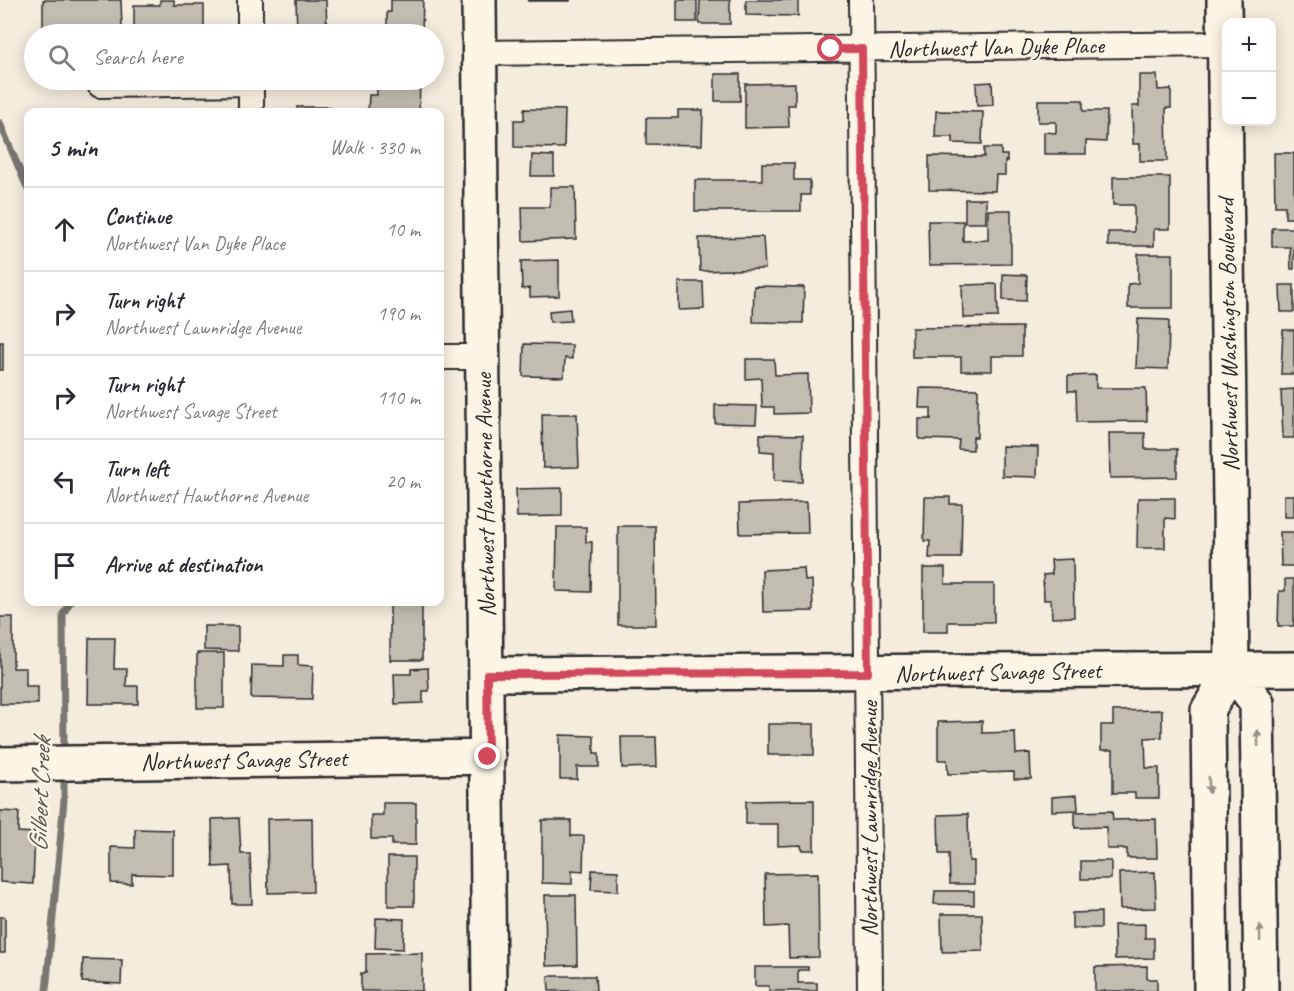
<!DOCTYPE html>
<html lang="en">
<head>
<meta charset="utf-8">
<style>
	body { margin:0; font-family:Caveat,sans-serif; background:#f7f7f7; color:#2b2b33 }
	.controls { position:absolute; right:18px; top:18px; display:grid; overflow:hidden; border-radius:12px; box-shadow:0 3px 15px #0003 }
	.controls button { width:54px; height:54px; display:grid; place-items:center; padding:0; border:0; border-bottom:2px solid #e1e1e2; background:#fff; color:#2b2b33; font:30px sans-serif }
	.stop { position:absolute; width:18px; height:18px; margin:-14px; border:4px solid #d1495b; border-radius:50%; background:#fff }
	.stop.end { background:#d1495b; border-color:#fff; box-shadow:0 2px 6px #0008 }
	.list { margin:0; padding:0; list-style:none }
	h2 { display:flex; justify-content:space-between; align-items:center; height:78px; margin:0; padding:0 24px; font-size:26px }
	h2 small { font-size:20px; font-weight:400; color:#7c7c81 }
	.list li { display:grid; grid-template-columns:39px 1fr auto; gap:18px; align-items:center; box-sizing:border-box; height:84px; padding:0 24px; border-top:2px solid #e1e1e2 }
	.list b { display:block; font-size:22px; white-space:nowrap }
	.list p { margin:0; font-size:20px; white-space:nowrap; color:#7c7c81 }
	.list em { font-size:20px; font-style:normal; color:#7c7c81 }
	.icon { flex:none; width:33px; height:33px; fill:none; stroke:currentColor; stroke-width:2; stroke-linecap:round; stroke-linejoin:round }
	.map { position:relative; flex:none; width:1294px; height:991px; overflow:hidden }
	.search { position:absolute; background:#fff; box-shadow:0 3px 15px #0003; left:24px; top:24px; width:420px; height:66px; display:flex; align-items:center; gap:15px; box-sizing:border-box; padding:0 21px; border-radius:33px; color:#7c7c81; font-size:22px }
	.panel { position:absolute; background:#fff; box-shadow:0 3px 15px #0003; left:24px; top:108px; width:420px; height:498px; border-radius:12px }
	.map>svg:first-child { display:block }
</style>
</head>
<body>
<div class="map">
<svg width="1294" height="991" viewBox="0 0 1294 991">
	<rect width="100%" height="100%" fill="#f4edde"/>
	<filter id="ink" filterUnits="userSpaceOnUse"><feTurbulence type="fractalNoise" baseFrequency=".0167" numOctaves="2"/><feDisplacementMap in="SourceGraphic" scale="12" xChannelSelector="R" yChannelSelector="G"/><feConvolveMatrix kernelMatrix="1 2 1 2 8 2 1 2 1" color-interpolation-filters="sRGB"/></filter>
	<g filter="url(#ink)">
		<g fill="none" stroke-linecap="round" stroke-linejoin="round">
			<path stroke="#7a7771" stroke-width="7" d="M0,123L28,190
				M64,753L63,614L70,602
				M46,991L64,800V770"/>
		</g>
		<path fill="#c2bdb1" stroke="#2b2b2b" stroke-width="1.5" d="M43,0H121L122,29L43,31Z
			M160,0H174V5H204V34H134V5H160Z
			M296,0H326L327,33H297Z
			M391,0H423L422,34H387V12H391Z
			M528,0H570V1H528Z
			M677,0H697V22H677Z
			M700,0H730V24H699Z
			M746,0H798V16L746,15Z
			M715,74H740V101H715Z
			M1139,75H1157L1158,90L1171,89V108H1166L1167,161H1140V144H1133L1132,106H1139Z
			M393,80H420L419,112H368L369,95H377V82L393,83Z
			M992,82L993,105L977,106L976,83Z
			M795,83V105H788L789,127L745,128V84Z
			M1038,100H1083V111H1107L1106,142L1086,141V154H1044V132L1056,133V122H1038Z
			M297,107H329V112H297Z
			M524,109L565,110L564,148L514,147V120H524Z
			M678,110H703L702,145L646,144V118H678Z
			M157,111L197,112H157Z
			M936,111L983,112L982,144L953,143V137H935Z
			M984,148H1001V155H1007V161H1005V175H996L995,191L929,190V156L984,157Z
			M1274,153H1294V218H1285V206H1275Z
			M532,155L554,156V176H531Z
			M762,163H794V180H810V195H801V211H695V180H762Z
			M1113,177H1170V229H1154V246H1108V232H1134V205H1113Z
			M550,187H575L576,239L523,241L522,207H550Z
			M965,199H986V223H965Z
			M988,210H1011V264L929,265L928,221H963V241L988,240Z
			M1272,228H1294V269H1291L1290,247H1272Z
			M763,237L765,269L700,271L699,238Z
			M1138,254H1173V308H1128V284L1138,283Z
			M559,260V296L530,297V288L522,289L521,261Z
			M1003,274L1027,275L1026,301L1003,300Z
			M679,282H703L704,309L679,310Z
			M997,284L998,317L963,318L962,285Z
			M1280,285H1294V312H1281Z
			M754,286L804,287L803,323L753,322Z
			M570,309L571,321L550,322L549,311Z
			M1138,319L1169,320L1168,369L1136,368Z
			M1022,327V356H992V371H961V357H912V328Z
			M1283,330H1294V374H1281Z
			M0,342H3V370H0Z
			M524,344L572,345V359L565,358L564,377L523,376Z
			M746,359H774L775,375L808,374L809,413L774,414V407H762L761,378L746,379Z
			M1096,375V388H1146L1147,421L1077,422L1076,391H1068V376Z
			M920,388L978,389L977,437H973V450L958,449L959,440L919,439V419H931V408H919Z
			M1294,389V438H1283L1281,390Z
			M715,405L757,406L756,424L715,423Z
			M542,414H577L579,467L543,468Z
			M1109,433H1145V449H1177V477L1110,478Z
			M760,434L803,435L802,482L774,481V452L760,451Z
			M1002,446L1038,447L1037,477L1002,476Z
			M562,488V516L517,517L516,489Z
			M1284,495H1294V517H1284Z
			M925,497H950V504H962L961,558H929L930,541H924Z
			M1138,498H1175V519L1165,518V548H1137Z
			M807,502L808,533L740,534L739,504Z
			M618,526H655L656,625H618Z
			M557,527H586V542H592L591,592L556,591Z
			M1280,532H1294V566H1281Z
			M1073,559L1074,617L1052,618L1051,600H1044L1043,575L1052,574L1051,560Z
			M804,568L805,581L812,580L813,611L763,612L762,570Z
			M923,568H945V584H994V622H948V632H923Z
			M1285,579H1294V626H1278L1279,591H1285Z
			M390,602H422V660H390Z
			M0,617H13V668H26V686H38V704H0Z
			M204,626H238V651L204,650Z
			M89,638H115L114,669H127L126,686H138V704H88Z
			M197,653H224V708H197Z
			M284,655H298V665L313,666L312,699L251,698L252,665L284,666Z
			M428,668L429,691H423V703L395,704L394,674H411V669Z
			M1162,710V737L1145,738L1146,768H1159V798H1135V793H1113V750H1101V725H1113V711Z
			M982,721V733L1015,732L1016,754L1030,753L1031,779H1014V772L948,774L947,760H938V722Z
			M768,724H814V755H768Z
			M560,735L594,736V753H599V767H577V779H560Z
			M621,737H656L657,767L622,768Z
			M1077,795L1078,810L1052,811V797Z
			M814,800V850H802L801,845L778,846V824H746V801Z
			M383,803H416V845H392V839H371V815H383Z
			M0,811L19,812L18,832L35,833L33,884L0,882Z
			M1112,811L1113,820L1156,819L1157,858H1127V849H1107L1106,827L1075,828V812Z
			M968,814L969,861H974V884H950L949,854H939L938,815Z
			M239,818L241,854H250L252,904H232L231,866L213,867L212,819Z
			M312,818L313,892L268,893L267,819Z
			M542,820H571V836H584L583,871L572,870V884L542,883Z
			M135,829L173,830V875L132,874V884L111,883V847L135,848Z
			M388,857H414V906H388Z
			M1081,861H1111V879H1081Z
			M592,870L618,871V891L591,890Z
			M1155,872L1156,908L1120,909L1119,873Z
			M818,873L819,957L789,958L788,926L766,927L765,874Z
			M935,891H974V905L934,904Z
			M545,895H576L577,965L546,966Z
			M1101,912V928H1072V913Z
			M941,914H982L983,951L942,952Z
			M0,917H5V953H0Z
			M376,918L404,919L403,949L375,948Z
			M1145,924V938H1154V958L1115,959L1114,925Z
			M422,953V991H361V973H366V954Z
			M83,959L122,960L121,984L82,982Z
			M1147,966V979H1157V991H1095V967Z
			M755,967H808V970H798V983H817V991H769V986H755Z
			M548,976H595L596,991H549Z"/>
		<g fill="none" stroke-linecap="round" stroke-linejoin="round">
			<g stroke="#2b2b2b" stroke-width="28">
				<path id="street" d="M250,0V34
					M861,0L870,991
					M480,53L1225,44
					M251,80V112
					M100,85L251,83
					M440,357H483"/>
			</g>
			<g stroke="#2b2b2b" stroke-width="38">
				<path id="secondary" d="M479,0L489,991
					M1232,670L1257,703L1261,991
					M487,674L1294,669
					M0,764L488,757
					M1211,991L1208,710L1232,670L1224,0"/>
			</g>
			<use href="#street" stroke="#fcf5e5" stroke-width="24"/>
			<use href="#secondary" stroke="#fcf5e5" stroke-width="33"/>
		</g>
		<defs><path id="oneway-solid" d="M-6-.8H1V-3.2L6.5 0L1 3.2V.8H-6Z" transform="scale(1.5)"/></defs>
		<g fill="#949088">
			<use href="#oneway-solid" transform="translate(1258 738) rotate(-91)"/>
			<use href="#oneway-solid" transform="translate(1209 785) rotate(89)"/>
			<use href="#oneway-solid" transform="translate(1260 933) rotate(-91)"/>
		</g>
	</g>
	<g fill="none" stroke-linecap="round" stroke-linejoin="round" filter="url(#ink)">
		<path stroke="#d1495b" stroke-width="8" d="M488,757L487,674L868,673L862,49H831"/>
	</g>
	<g text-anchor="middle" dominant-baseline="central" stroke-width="4.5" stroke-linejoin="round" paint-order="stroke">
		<g font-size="24" fill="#2b2b2b" stroke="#fcf5e5">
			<text transform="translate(996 47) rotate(-1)">Northwest Van Dyke Place</text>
			<text transform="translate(1228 335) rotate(-91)">Northwest Washington Boulevard</text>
			<text transform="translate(485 495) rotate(-91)">Northwest Hawthorne Avenue</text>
			<text transform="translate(998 672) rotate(-1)">Northwest Savage Street</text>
			<text transform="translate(244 760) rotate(-1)">Northwest Savage Street</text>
			<text transform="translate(869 819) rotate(-90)">Northwest Lawnridge Avenue</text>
		</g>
		<g font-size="26" font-style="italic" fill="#595754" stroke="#fcf5e5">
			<text transform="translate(40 795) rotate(-88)">Gilbert Creek</text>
		</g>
	</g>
</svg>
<div class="controls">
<button>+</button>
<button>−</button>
</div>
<div class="stop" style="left:831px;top:49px"></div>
<div class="stop end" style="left:488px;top:757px"></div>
<div class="search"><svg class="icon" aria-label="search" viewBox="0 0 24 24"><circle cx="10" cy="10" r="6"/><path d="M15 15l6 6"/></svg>Search here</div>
<section class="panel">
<h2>5 min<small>Walk · 330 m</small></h2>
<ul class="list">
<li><svg class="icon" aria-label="ahead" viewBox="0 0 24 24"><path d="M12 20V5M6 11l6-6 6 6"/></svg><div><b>Continue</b><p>Northwest Van Dyke Place</p></div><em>10 m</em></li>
<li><svg class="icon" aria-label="right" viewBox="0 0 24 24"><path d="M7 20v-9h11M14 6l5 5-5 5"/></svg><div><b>Turn right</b><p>Northwest Lawnridge Avenue</p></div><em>190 m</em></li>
<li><svg class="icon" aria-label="right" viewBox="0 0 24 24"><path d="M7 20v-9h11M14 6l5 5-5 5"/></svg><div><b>Turn right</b><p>Northwest Savage Street</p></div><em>110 m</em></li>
<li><svg class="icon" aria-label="left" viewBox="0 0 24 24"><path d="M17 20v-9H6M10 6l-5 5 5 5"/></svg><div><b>Turn left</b><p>Northwest Hawthorne Avenue</p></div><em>20 m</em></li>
<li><svg class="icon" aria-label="arrive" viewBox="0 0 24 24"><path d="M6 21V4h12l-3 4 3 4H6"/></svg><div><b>Arrive at destination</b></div></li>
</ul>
</section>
</div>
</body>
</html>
